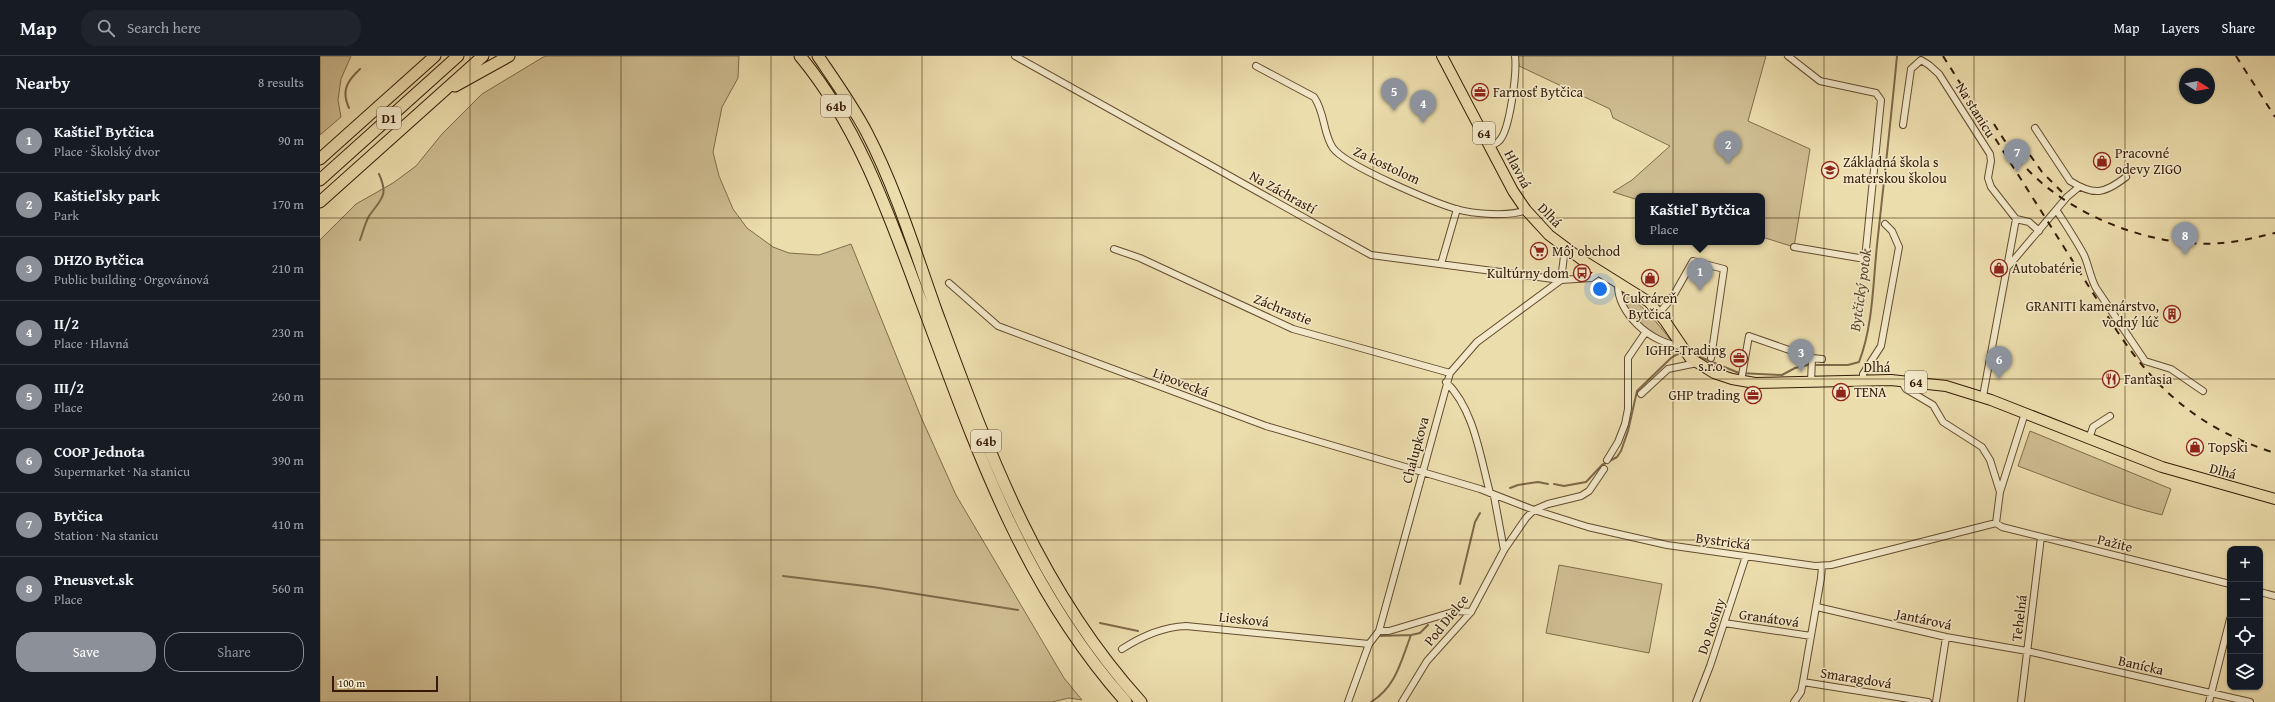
<!DOCTYPE html>
<html lang="en">
<head>
<meta charset="utf-8">
<style>
	body { margin:0; font-family:"Gentium Book Plus",serif; background:#20242c; color:#f1f3f6 }
	.controls { position:absolute; right:12px; bottom:12px; display:grid; overflow:hidden; border-radius:8px; box-shadow:0 1px 3px #0004 }
	.controls button { width:36px; height:36px; display:grid; place-items:center; padding:0; border:0; border-bottom:1px solid #363941; background:#171b24; color:#f1f3f6; font:20px sans-serif }
	.compass { position:absolute; left:1859px; top:12px; width:36px; height:36px; border-radius:50%; background:#171b24; box-shadow:0 1px 3px #0004; rotate:101deg }
	.scale { position:absolute; left:12px; bottom:10px; width:106px; box-sizing:border-box; padding-left:4px; border:2px solid #351b05; border-top:0; font-size:11px; line-height:14px; white-space:nowrap; color:#351b05; -webkit-text-stroke:3px #f3e9ca; paint-order:stroke }
	.you { position:absolute; left:1280px; top:233px; width:14px; height:14px; margin:-10px; border:3px solid #fff; border-radius:50%; background:#1a73e8; box-shadow:0 0 0 6px #1a73e833 }
	.badge { display:grid; place-items:center; width:26px; height:26px; border-radius:50%; background:#8c9099; color:#fff; font-size:13px; font-weight:700 }
	.pin { position:absolute; translate:-50% -33px; filter:drop-shadow(0 1px 2px #0008) }
	.pin::after { content:''; position:absolute; top:21px; width:14px; height:12px; background:inherit; clip-path:polygon(0 0,100% 0,50% 100%) }
	.popup { position:absolute; left:1315px; top:137px; width:130px; height:52px; box-sizing:border-box; display:grid; place-content:center; border-radius:8px; background:#171b24; filter:drop-shadow(0 1px 3px #0005); font-size:13px; white-space:nowrap; color:#9ea1a6 }
	.popup b { font-size:15px; color:#f1f3f6 }
	.popup::after { content:''; position:absolute; left:50%; top:100%; margin-left:-8px; border:8px solid transparent; border-top-color:#171b24 }
	.list { margin:0; padding:0; list-style:none }
	h2 { display:flex; justify-content:space-between; align-items:center; height:52px; margin:0; padding:0 16px; font-size:17px }
	h2 small { font-size:13px; font-weight:400; color:#9ea1a6 }
	.list li { display:grid; grid-template-columns:26px 1fr auto; gap:12px; align-items:center; box-sizing:border-box; height:64px; padding:0 16px; border-top:1px solid #363941 }
	.list b { display:block; font-size:15px; white-space:nowrap }
	.list p { margin:0; font-size:13px; white-space:nowrap; color:#9ea1a6 }
	.list em { font-size:13px; font-style:normal; color:#9ea1a6 }
	.actions { display:flex; gap:8px; padding:12px 16px }
	.actions a { flex:1; padding:9px 0; border:1px solid #8c9099; border-radius:16px; text-align:center; font-size:14px; color:#8c9099 }
	.actions .main { background:#8c9099; color:#fff }
	.icon { flex:none; width:22px; height:22px; fill:none; stroke:currentColor; stroke-width:2; stroke-linecap:round; stroke-linejoin:round }
	.map { position:relative; flex:none; width:1955px; height:646px; overflow:hidden }
	header { display:flex; align-items:center; gap:24px; box-sizing:border-box; height:56px; padding:0 20px; background:#171b24; border-bottom:1px solid #363941 }
	header strong { font-size:19px }
	nav { display:flex; gap:22px; margin-inline-start:auto; font-size:14px }
	.search { width:280px; height:36px; background:#20242c; display:flex; align-items:center; gap:10px; box-sizing:border-box; padding:0 14px; border-radius:16px; color:#9ea1a6; font-size:15px }
	main { display:flex }
	aside { flex:1; background:#171b24 }
	.map>svg:first-child { display:block }
</style>
</head>
<body>
<header>
<strong>Map</strong>
<div class="search"><svg class="icon" aria-label="search" viewBox="0 0 24 24"><circle cx="10" cy="10" r="6"/><path d="M15 15l6 6"/></svg>Search here</div>
<nav><a>Map</a><a>Layers</a><a>Share</a></nav>
</header>
<main>
<aside>
<h2>Nearby<small>8 results</small></h2>
<ul class="list">
<li><span class="badge">1</span><div><b>Kaštieľ Bytčica</b><p>Place · Školský dvor</p></div><em>90 m</em></li>
<li><span class="badge">2</span><div><b>Kaštieľsky park</b><p>Park</p></div><em>170 m</em></li>
<li><span class="badge">3</span><div><b>DHZO Bytčica</b><p>Public building · Orgovánová</p></div><em>210 m</em></li>
<li><span class="badge">4</span><div><b>II/2</b><p>Place · Hlavná</p></div><em>230 m</em></li>
<li><span class="badge">5</span><div><b>III/2</b><p>Place</p></div><em>260 m</em></li>
<li><span class="badge">6</span><div><b>COOP Jednota</b><p>Supermarket · Na stanicu</p></div><em>390 m</em></li>
<li><span class="badge">7</span><div><b>Bytčica</b><p>Station · Na stanicu</p></div><em>410 m</em></li>
<li><span class="badge">8</span><div><b>Pneusvet.sk</b><p>Place</p></div><em>560 m</em></li>
</ul>
<div class="actions"><a class="main">Save</a><a>Share</a></div>
</aside>
<div class="map">
<svg width="1955" height="646" viewBox="0 0 1955 646">
	<rect width="100%" height="100%" fill="#ecddad"/>
	<filter id="stains"><feTurbulence type="fractalNoise" baseFrequency=".005" numOctaves="4"/><feColorMatrix values="0 0 0 0 .2 0 0 0 0 .09 0 0 0 0 .02 0 0 0 .5 -.17"/></filter>
	<radialGradient id="worn" r=".72"><stop offset=".6" stop-color="#630" stop-opacity="0"/><stop offset="1" stop-color="#630" stop-opacity=".3"/></radialGradient>
	<path fill="#cdbc90" stroke="#816c4a" d="M0,0H31L21,23L18,44L21,61L0,79Z
		M225,0H419L418,22L402,51L393,96L399,120L413,153L427,172L453,191L469,197L499,199L531,188L601,361L636,439L744,622L762,644L749,642L732,646H0V184L36,148L73,127L96,110L122,78L162,38Z
		M1198,0H1446L1428,65L1490,93L1474,191L1442,181V140H1318V144L1293,136L1312,124L1350,90L1293,62L1290,53L1199,10Z
		M1302,236C1324,250 1337,266 1352,286L1330,279L1308,253Z
		M1710,375L1851,433L1842,459C1793,447 1746,428 1698,410Z
		M1239,509L1342,528L1329,597L1226,577Z"/>
	<g fill="none" stroke-linecap="round" stroke-linejoin="round">
		<path stroke="#7e6848" stroke-width="2" d="M29,52C21,35 27,25 40,13
			M40,184C43,176 45,167 49,160C61,143 69,140 59,118
			M1380,301L1419,317L1462,319L1475,312L1488,309H1528L1539,306C1553,270 1553,227 1557,189C1564,126 1571,63 1577,0
			M1234,428L1244,430L1266,426L1282,409L1297,401L1301,395L1308,375L1317,335L1352,301L1358,298
			M1190,432L1198,429L1218,426L1228,428
			M463,520L553,531L698,554
			M1140,528L1155,466L1160,457
			M780,567L818,575
			M1058,580L1091,579
			M1051,646C1076,631 1081,605 1091,579L1100,577L1108,569"/>
		<g stroke="#634c2f" stroke-width="8">
			<path id="street" d="M695,0L1051,199L1241,224L1271,222L1279,216
				M1468,0L1500,25L1556,37L1561,44L1545,203L1474,191
				M936,10L994,41C1005,56 1003,78 1013,92C1026,110 1113,146 1136,153C1153,158 1190,161 1206,154
				M1583,69L1591,13L1601,4L1609,9L1619,18L1670,98L1671,105L1668,122L1671,131L1696,163L1709,166L1719,175
				M1715,72L1750,125C1774,140 1784,138 1806,121
				M1170,90C1173,89 1177,87 1179,85C1190,75 1197,16 1195,0
				M1737,155C1746,169 1756,184 1764,199C1769,210 1770,221 1776,232L1825,305L1851,313L1883,335
				M794,193L820,202L973,273L1130,317
				M1121,208L1137,153
				M1686,213L1747,141L1759,131
				M1241,224L1245,192
				M629,227L678,270L946,370L1160,433L1214,454L1268,471L1347,489L1495,510L1511,509L1676,467L1680,436L1705,357
				M1298,227C1296,257 1332,288 1361,290
				M1339,257L1352,242L1373,205L1404,213L1391,302
				M1421,325L1429,280L1492,302L1502,303
				M1543,325V318L1561,290L1579,191L1572,175L1565,168
				M1581,325L1586,333L1613,349L1623,366L1662,391L1670,404L1680,436
				M1126,326C1154,353 1160,400 1170,437
				M1491,326L1492,302
				M1321,338L1348,313L1377,307
				M1663,340L1696,163
				M1769,383L1773,371L1790,360
				M1287,404L1298,386L1305,368L1308,353V302L1325,277
				M1174,440L1184,494
				M1676,467L1682,471L1910,528
				M1940,536L1955,540
				M1497,551L1626,581L1707,595L1930,646
				M1404,567L1491,580
				M1059,575H1069L1136,555L1151,556
				M802,593C822,580 842,571 866,570L1049,588
				M1483,626L1608,646
				M1028,646L1049,588L1059,575L1130,317L1157,286L1241,224
				M1082,646L1107,605L1151,556L1184,494L1206,462L1214,454L1228,448L1261,440L1269,435L1284,413
				M1376,646L1390,610L1426,500
				M1474,646L1481,636L1483,626L1501,522L1502,510
				M1616,646L1626,581
				M1701,646L1721,481
				M1889,646L1910,563"/>
		</g>
		<g stroke="#351b05" stroke-width="12">
			<path id="primary" d="M1122,0L1193,135L1206,154L1229,179L1265,206L1329,246L1345,265L1370,302L1394,317L1412,323L1435,327L1571,324L1626,330L1671,344L1842,411L1955,443"/>
		</g>
		<g stroke="#351b05" stroke-width="13">
			<path id="highway" d="M480,0C539,71 569,159 601,245C655,389 701,528 806,646
				M498,0C515,25 533,50 547,77C576,133 595,195 616,254C669,397 717,531 821,646
				M135,30L189,0
				M0,103L115,0
				M0,124L138,0
				M0,146L163,0"/>
		</g>
		<use href="#street" stroke="#f3e9ca" stroke-width="6"/>
		<use href="#primary" stroke="#ecddad" stroke-width="10"/>
		<use href="#highway" stroke="#ecddad" stroke-width="11"/>
		<path stroke="#351b05" stroke-width="2" stroke-dasharray="7 7" stroke-linecap="butt" d="M1623,0L1797,275C1838,337 1883,374 1955,397
			M1916,0L1955,61
			M1674,68C1684,84 1694,100 1708,114C1753,161 1836,193 1901,187C1919,186 1937,181 1955,177
			M1710,99L1722,116L1743,137"/>
	</g>
	<path fill="none" stroke="#351b05" stroke-width="1" stroke-opacity="0.55" d="M150,0V646M301,0V646M451,0V646M602,0V646M752,0V646M902,0V646M1053,0V646M1203,0V646M1353,0V646M1504,0V646M1654,0V646M1805,0V646M0,162H1955M0,323H1955M0,484H1955"/>
	<defs>
		<g id="office-ring" transform="scale(0.9)"><circle r="9.5" fill="#f3e9ca" stroke="#8f2418" stroke-width="1.5"/><path d="M-6-3h4V-5.5h4V-3h4V5H-6ZM-1-4.5V-3h2v-1.5ZM-6 0V1H6V0Z" fill="#8f2418"/></g>
		<g id="shop-ring" transform="scale(0.9)"><circle r="9.5" fill="#f3e9ca" stroke="#8f2418" stroke-width="1.5"/><path d="M-5-2.5h2.3a2.7 3.5 0 0 1 5.4 0H5L5.5 6h-11ZM-1.5-2.5h3a1.5 2.3 0 0 0-3 0Z" fill="#8f2418"/></g>
		<g id="school-ring" transform="scale(0.9)"><circle r="9.5" fill="#f3e9ca" stroke="#8f2418" stroke-width="1.5"/><path d="M0-5L7-2L0 1L-7-2ZM-4 1L0 2.5L4 1V4Q0 6-4 4Z" fill="#8f2418"/></g>
		<g id="supermarket-ring" transform="scale(0.9)"><circle r="9.5" fill="#f3e9ca" stroke="#8f2418" stroke-width="1.5"/><path d="M-6-5.5h2.5l.6 2H6L4.5 2H-2.5L-4.4-4H-6ZM-1.5 3.2a1.3 1.3 0 1 0 .1 0ZM3 3.2a1.3 1.3 0 1 0 .1 0Z" fill="#8f2418"/></g>
		<g id="bus-ring" transform="scale(0.9)"><circle r="9.5" fill="#f3e9ca" stroke="#8f2418" stroke-width="1.5"/><path d="M-5-6H5V4H4V6H2V4H-2V6H-4V4H-5ZM-3.5-4V0h7V-4ZM-3.5 1.2v1.5H-2V1.2ZM2 1.2v1.5H3.5V1.2Z" fill="#8f2418"/></g>
		<g id="building-ring" transform="scale(0.9)"><circle r="9.5" fill="#f3e9ca" stroke="#8f2418" stroke-width="1.5"/><path d="M-4-6H4V6H1V3H-1V6H-4ZM-2.5-4.3h1.7v1.8h-1.7ZM.8-4.3h1.7v1.8H.8ZM-2.5-1h1.7V.8h-1.7ZM.8-1h1.7V.8H.8Z" fill="#8f2418"/></g>
		<g id="restaurant-ring" transform="scale(0.9)"><circle r="9.5" fill="#f3e9ca" stroke="#8f2418" stroke-width="1.5"/><path d="M-5-6h1v4h1v-4h1v4h1v-4h1v5L-1.5 .5V6h-2V.5L-5-1ZM5-6V6H3V1.5H1.5Q1.5-4 5-6Z" fill="#8f2418"/></g>
	</defs>
	<g fill-rule="evenodd">
		<use href="#office-ring" x="1160" y="36"/>
		<use href="#shop-ring" x="1782" y="105"/>
		<use href="#school-ring" x="1510" y="114"/>
		<use href="#supermarket-ring" x="1219" y="195"/>
		<use href="#shop-ring" x="1679" y="212"/>
		<use href="#bus-ring" x="1262" y="217"/>
		<use href="#shop-ring" x="1330" y="222"/>
		<use href="#building-ring" x="1852" y="258"/>
		<use href="#office-ring" x="1419" y="302"/>
		<use href="#restaurant-ring" x="1791" y="323"/>
		<use href="#shop-ring" x="1521" y="336"/>
		<use href="#office-ring" x="1433" y="339"/>
		<use href="#shop-ring" x="1875" y="391"/>
	</g>
	<g text-anchor="middle" dominant-baseline="central" stroke-width="3" stroke-linejoin="round" paint-order="stroke">
		<g fill="#f3e9ca" stroke="#6e5940" stroke-width="1">
			<rect x="501" y="39" width="30" height="22" rx="3"/>
			<rect x="57" y="51" width="24" height="22" rx="3"/>
			<rect x="1153" y="66" width="22" height="22" rx="3"/>
			<rect x="1585" y="315" width="22" height="22" rx="3"/>
			<rect x="651" y="374" width="30" height="22" rx="3"/>
		</g>
		<g font-size="13" font-weight="bold" fill="#351b05">
			<text x="516" y="50">64b</text>
			<text x="69" y="62">D1</text>
			<text x="1164" y="77">64</text>
			<text x="1596" y="326">64</text>
			<text x="666" y="385">64b</text>
		</g>
		<g font-size="14" fill="#351b05" stroke="#f3e9ca" text-anchor="start">
			<text x="1173" y="36">Farnosť Bytčica</text>
			<text x="1795" y="97">Pracovné<tspan x="1795" dy="16">odevy ZIGO</tspan></text>
			<text x="1523" y="106">Základná škola s<tspan x="1523" dy="16">materskou školou</tspan></text>
			<text x="1232" y="195">Môj obchod</text>
			<text x="1692" y="212">Autobatérie</text>
			<text x="1249" y="217" text-anchor="end">Kultúrny dom</text>
			<text x="1330" y="242" text-anchor="middle">Cukráreň<tspan x="1330" dy="16">Bytčica</tspan></text>
			<text x="1839" y="250" text-anchor="end">GRANITI kamenárstvo,<tspan x="1839" dy="16">vodný lúč</tspan></text>
			<text x="1406" y="294" text-anchor="end">IGHP-Trading<tspan x="1406" dy="16">s.r.o.</tspan></text>
			<text x="1804" y="323">Fantasia</text>
			<text x="1534" y="336">TENA</text>
			<text x="1420" y="339" text-anchor="end">GHP trading</text>
			<text x="1888" y="391">TopSki</text>
		</g>
		<g font-size="14" fill="#351b05" stroke="#f3e9ca">
			<text transform="translate(1656 54) rotate(58)">Na stanicu</text>
			<text transform="translate(1067 109) rotate(25)">Za kostolom</text>
			<text transform="translate(1198 113) rotate(62)">Hlavná</text>
			<text transform="translate(963 136) rotate(29)">Na Záchrastí</text>
			<text transform="translate(1230 159) rotate(46)">Dlhá</text>
			<text transform="translate(963 253) rotate(22)">Záchrastie</text>
			<text x="1557" y="311">Dlhá</text>
			<text transform="translate(861 326) rotate(21)">Lipovecká</text>
			<text transform="translate(1095 394) rotate(-75)">Chalupkova</text>
			<text transform="translate(1903 415) rotate(15)">Dlhá</text>
			<text transform="translate(1403 485) rotate(8)">Bystrická</text>
			<text transform="translate(1795 487) rotate(14)">Pažite</text>
			<text transform="translate(1449 562) rotate(8)">Granátová</text>
			<text transform="translate(1699 562) rotate(-83)">Tehelná</text>
			<text transform="translate(924 563) rotate(6)">Liesková</text>
			<text transform="translate(1604 563) rotate(12)">Jantárová</text>
			<text transform="translate(1126 564) rotate(-51)">Pod Dielce</text>
			<text transform="translate(1391 570) rotate(-71)">Do Rosiny</text>
			<text transform="translate(1821 609) rotate(13)">Banícka</text>
			<text transform="translate(1536 622) rotate(9)">Smaragdová</text>
		</g>
		<g font-size="15" font-style="italic" fill="#5f482c" stroke="#f3e9ca">
			<text transform="translate(1540 234) rotate(-82)">Bytčický potok</text>
		</g>
	</g>
	<rect width="100%" height="100%" filter="url(#stains)"/>
	<rect width="100%" height="100%" fill="url(#worn)"/>
</svg>
<div class="controls">
<button>+</button>
<button>−</button>
<button><svg class="icon" aria-label="locate" viewBox="0 0 24 24"><circle cx="12" cy="12" r="6"/><path d="M12 2v4M12 18v4M2 12h4M18 12h4"/></svg></button>
<button><svg class="icon" aria-label="layers" viewBox="0 0 24 24"><path d="M12 4l9 5-9 5-9-5zM3 14l9 5 9-5"/></svg></button>
</div>
<svg class="compass" viewBox="-18 -18 36 36"><path d="M0-13l5 13h-10z" fill="#e53935"/><path d="M0 13l5-13h-10z" fill="#9ea1a6"/></svg>
<div class="scale">100 m</div>
<div class="you"></div>
<div class="pin badge" style="left:1380px;top:235px">1</div>
<div class="popup"><b>Kaštieľ Bytčica</b>Place</div>
<div class="pin badge" style="left:1408px;top:108px">2</div>
<div class="pin badge" style="left:1481px;top:316px">3</div>
<div class="pin badge" style="left:1103px;top:67px">4</div>
<div class="pin badge" style="left:1074px;top:55px">5</div>
<div class="pin badge" style="left:1679px;top:323px">6</div>
<div class="pin badge" style="left:1697px;top:116px">7</div>
<div class="pin badge" style="left:1865px;top:199px">8</div>
</div>
</main>
</body>
</html>
